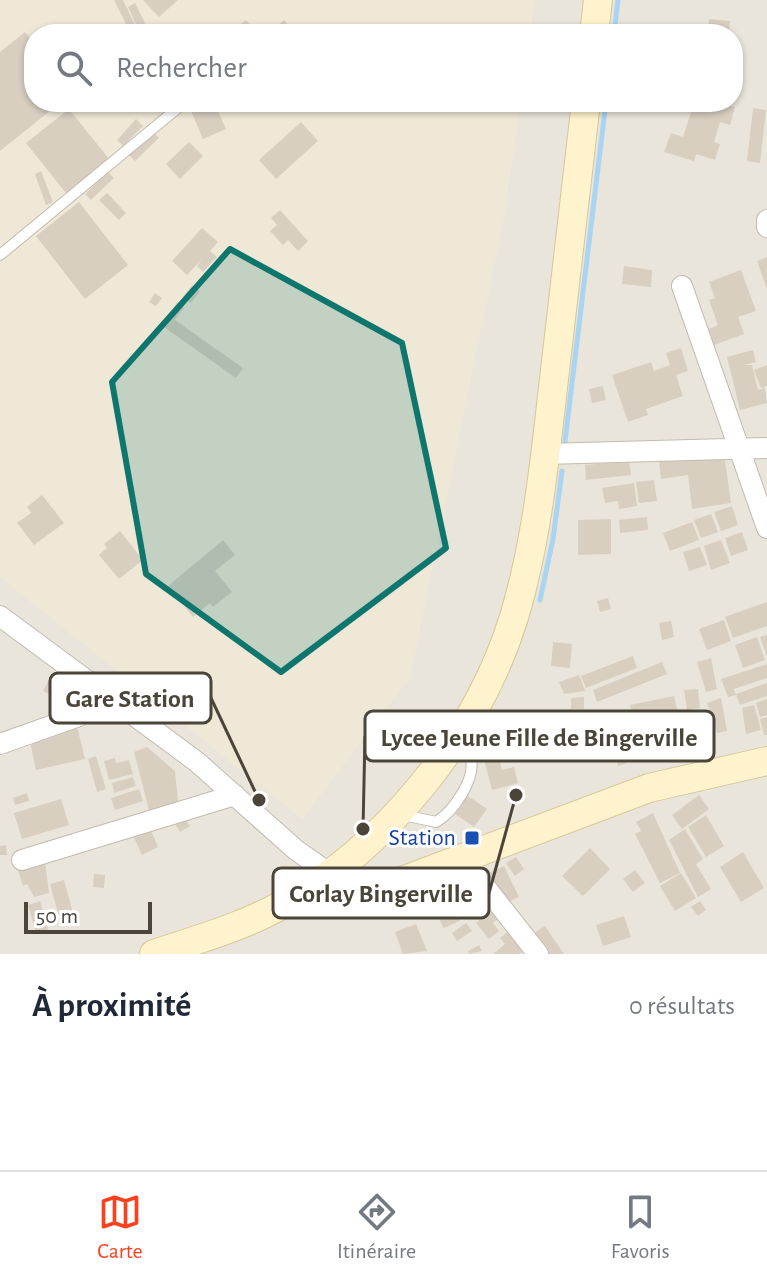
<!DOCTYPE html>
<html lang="fr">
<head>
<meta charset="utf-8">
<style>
	body { margin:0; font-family:"Alegreya Sans",sans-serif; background:#f6f6f7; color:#1f2937 }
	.scale { position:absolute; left:24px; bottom:20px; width:128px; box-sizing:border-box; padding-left:8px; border:4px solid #4b4439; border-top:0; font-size:22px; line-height:28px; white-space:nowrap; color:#4b4439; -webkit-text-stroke:6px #fff; paint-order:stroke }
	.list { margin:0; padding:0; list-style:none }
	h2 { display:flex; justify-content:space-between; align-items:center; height:104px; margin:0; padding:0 32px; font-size:34px }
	h2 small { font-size:26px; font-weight:400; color:#747a83 }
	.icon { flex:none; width:44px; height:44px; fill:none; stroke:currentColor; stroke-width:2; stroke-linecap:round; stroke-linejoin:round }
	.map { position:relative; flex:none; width:767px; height:954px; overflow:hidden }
	.search { position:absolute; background:#fff; box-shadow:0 2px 6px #0004; left:24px; right:24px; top:24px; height:88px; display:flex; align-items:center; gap:20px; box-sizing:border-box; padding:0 28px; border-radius:32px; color:#747a83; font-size:30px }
	.sheet { height:216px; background:#fff }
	nav { display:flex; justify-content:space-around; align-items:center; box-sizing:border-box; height:112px; border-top:2px solid #e0e1e3; background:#fff; font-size:22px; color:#747a83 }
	nav a { display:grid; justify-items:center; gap:4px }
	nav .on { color:#fc3f1d }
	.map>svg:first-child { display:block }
</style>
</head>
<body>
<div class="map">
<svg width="767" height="954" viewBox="0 0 767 954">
	<rect width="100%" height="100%" fill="#f6f3ec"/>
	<path fill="#eae5da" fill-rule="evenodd" d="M0,0H767V954H0ZM34,34H733V102H34Z"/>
	<path fill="#efe8d6" d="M0,0H535L530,34H34V102H521L504,216L410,678L302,819L0,577Z"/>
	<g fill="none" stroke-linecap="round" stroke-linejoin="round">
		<path stroke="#a9d4f2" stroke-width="5" d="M614,34L618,0
			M565,441L606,102
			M540,600L553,539L562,471"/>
	</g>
	<path fill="#d8cfc1" d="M114,0H123L135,25L128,28Z
		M143,0H178L159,17Z
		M135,3L145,23L138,29L128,7Z
		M709,19L730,21L729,34H708Z
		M246,20L254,30L250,34L240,25Z
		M284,20L296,34H268Z
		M201,28L203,34H183V33Z
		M25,32L34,43V102H61L0,151V52Z
		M214,102L226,129L203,139L191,111Z
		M700,102H719L735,107L730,125L720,122L714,142L720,144L715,160L696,154L694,161L664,152L671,133L683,137L692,109L697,110Z
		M753,108L766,110L760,163L747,161Z
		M69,109L109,159L66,193L26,143Z
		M136,119L143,126L123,146L117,140Z
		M301,122L318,141L276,179L259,160Z
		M152,131L159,138L135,161L128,154Z
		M189,142L203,156L180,179L166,164Z
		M41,171L53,202L46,205L35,174Z
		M108,172L114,178L91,200L85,194Z
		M107,193L126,213L119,220L99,200Z
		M79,202L128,265L85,299L36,236Z
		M280,210L308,241L298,251L288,240L283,245L270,231L277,225L271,218Z
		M202,228L218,242L210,251L217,257L203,272L197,266L202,259L187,275L172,261Z
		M767,257V289L757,261Z
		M624,266L652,270L651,287L622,284Z
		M741,270L756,311L738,317L744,334L714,345L709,329L718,325L709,300L715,298L709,282Z
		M192,285L200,291L191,303L183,297Z
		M155,293L162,298L156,306L149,302Z
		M177,302L184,307L175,320L243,368L236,378L164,327Z
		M681,348L688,371L676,375L683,396L646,409L648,415L628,422L612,375L651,362L654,371L670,365L666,353Z
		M753,350L756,362L744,365H752L758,390L765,388L767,403L740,410L727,357Z
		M767,365V386L761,388L754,370Z
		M603,386L606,400L592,403L589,389Z
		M724,453L731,503L692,509L688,475L661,479L659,462Z
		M629,461L631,475L586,480L585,465Z
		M654,480L657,501L639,503L636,482Z
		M634,483L637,506L619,509L618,501L605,503L602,488Z
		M42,495L64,523L34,545L17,523L31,513L27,507Z
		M732,506L738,525L721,531L714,512Z
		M711,514L718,532L701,538L694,520Z
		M647,517L648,530L620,533L619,520Z
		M611,519V554L578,555V520Z
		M692,522L699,540L670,551L663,533Z
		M120,531L143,560L119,579L99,555L107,548L104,544Z
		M742,532L748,550L731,556L725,538Z
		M223,540L235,555L215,571L232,592L213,607L210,603L193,617L168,586Z
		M721,540L730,563L711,570L704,546Z
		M700,547L707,565L689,571L683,552Z
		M608,598L611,609L600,612L597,601Z
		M767,602V626L733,638L725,617Z
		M724,620L731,641L707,650L699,629Z
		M671,621L674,637L662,640L659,623Z
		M767,635V657L760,637Z
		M757,637L765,660L743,668L735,645Z
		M553,642L572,644L570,668L551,666Z
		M633,656L637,668L586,688L581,676Z
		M711,658L717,689L706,692L697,662Z
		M662,662L667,674L597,702L593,690Z
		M767,664V678L734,689L736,695L728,697L721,679Z
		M579,675L585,691L564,694L559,682Z
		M51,676L72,688L64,702L43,691Z
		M767,683V696L740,705L736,694Z
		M698,689L700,708L687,710L684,690Z
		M674,696L678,714L633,723L630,705Z
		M584,697V709H571V698Z
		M721,698L727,731L717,733L707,703Z
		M767,699V715L760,717L756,703Z
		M754,705L761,730L746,734L742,708Z
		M767,717V735H764L760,719Z
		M77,726L85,759L36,770L29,737Z
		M147,747L175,771L178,802L149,810L134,752Z
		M497,748L502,770L514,767L518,783L492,790L482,752Z
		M622,750L627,763L618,766L614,752Z
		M96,756L106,789L97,792L88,759Z
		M115,758L116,763L129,760L133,774L109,780L104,761Z
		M133,777L136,786L114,793L112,783Z
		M139,789L143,801L115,810L111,798Z
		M27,793L29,801L15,805L13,798Z
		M699,795L709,809L682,829L672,815Z
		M468,796L487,809L474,827L455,814Z
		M61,799L69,825L22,839L14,813Z
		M653,813L680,873L660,883L635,834L641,831L636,822Z
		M706,815L724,846L706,857L688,827Z
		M183,816L190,826L180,832L174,822Z
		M148,824L158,847L142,855L131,831Z
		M685,829L703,859L696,864L711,889L698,897L669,840Z
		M6,845L7,855H0V846Z
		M590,848L610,869L583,896L562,876Z
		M743,852L764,888L741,902L720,867Z
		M516,857L524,869L515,876L506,863Z
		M45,862L49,893L34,897L27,884L23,886L18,870Z
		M504,866L519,897L504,904L490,873Z
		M635,870L645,883L633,892L623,879Z
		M681,873L696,898L675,911L660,886Z
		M94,874L105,875L104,888L93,887Z
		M464,875L475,905L457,913L460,921L443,928L428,889Z
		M64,880L75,920L61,924L50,884Z
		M40,901L48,930L36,933L28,905Z
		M700,901L706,910L698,916L691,907Z
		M493,909L500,917L493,923L499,931L489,939L476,923Z
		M624,916L631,937L603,946L596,925Z
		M466,923L472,931L457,941L452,933Z
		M416,924L427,951L403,954L395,932Z
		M545,926L564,954H543L530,936Z
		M509,931L525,949L520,954H493L505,944L500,938Z
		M479,945L482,951L469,954L468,951Z"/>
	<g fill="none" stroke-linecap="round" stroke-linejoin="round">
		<g stroke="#c2bbae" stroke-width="12">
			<path id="lane" d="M0,255L179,107
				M399,814L436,822C453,812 478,777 470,756C468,750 463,744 459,739"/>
		</g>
		<g stroke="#c2bbae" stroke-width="22">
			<path id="street" d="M767,220V227
				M682,286L767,528
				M545,454L767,448
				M0,616L197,762L296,850L330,874
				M0,744L79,716L106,697
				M461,856L538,954
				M22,860L235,795"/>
		</g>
		<g stroke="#d6c79b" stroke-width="30">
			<path id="secondary" d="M594,34L598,0
				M330,874L372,885L394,884L649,788L767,761
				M154,954C196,940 239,928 278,907C386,849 478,734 514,617C537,541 545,458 554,379C564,286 575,194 586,102"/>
		</g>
		<use href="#lane" stroke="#fff" stroke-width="10"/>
		<use href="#street" stroke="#fff" stroke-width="20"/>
		<use href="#secondary" stroke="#fff3cd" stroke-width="28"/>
	</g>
	<path fill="#0f766e" fill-opacity="0.2" stroke="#0f766e" stroke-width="6" stroke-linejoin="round" d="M230,249L402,343L446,548L281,672L146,574L112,382Z"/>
	<rect fill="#1a4fb4" stroke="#fff" stroke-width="3" x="464" y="830" width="16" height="16" rx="4"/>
	<g text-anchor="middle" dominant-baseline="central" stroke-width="6" stroke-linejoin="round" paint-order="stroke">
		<g font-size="24" fill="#164399" stroke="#fff" text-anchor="end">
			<text x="456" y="838">Station</text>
		</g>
	</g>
	<path fill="none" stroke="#4b4439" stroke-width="3" d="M259 800L211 698M363 829L365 736M516 795L489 893"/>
	<g fill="#4b4439" stroke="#fff" stroke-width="3">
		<circle cx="259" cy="800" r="8"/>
		<circle cx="363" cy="829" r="8"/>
		<circle cx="516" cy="795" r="8"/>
	</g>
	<g fill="#fff" stroke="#4b4439" stroke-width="3">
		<rect x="50" y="673" width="161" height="50" rx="8"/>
		<rect x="365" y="711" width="349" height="50" rx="8"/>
		<rect x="273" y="868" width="216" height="50" rx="8"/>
	</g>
	<g font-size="26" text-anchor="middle" font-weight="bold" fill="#4b4439">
		<text x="130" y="707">Gare Station</text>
		<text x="539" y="746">Lycee Jeune Fille de Bingerville</text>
		<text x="381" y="902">Corlay Bingerville</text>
	</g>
</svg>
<div class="scale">50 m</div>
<div class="search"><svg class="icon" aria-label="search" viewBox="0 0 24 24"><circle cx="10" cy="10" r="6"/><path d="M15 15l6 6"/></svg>Rechercher</div>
</div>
<section class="sheet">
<h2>À proximité<small>0 résultats</small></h2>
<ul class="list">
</ul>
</section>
<nav>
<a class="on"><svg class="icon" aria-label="map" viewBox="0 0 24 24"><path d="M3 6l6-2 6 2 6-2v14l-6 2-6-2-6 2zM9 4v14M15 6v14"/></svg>Carte</a>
<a><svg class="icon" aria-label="directions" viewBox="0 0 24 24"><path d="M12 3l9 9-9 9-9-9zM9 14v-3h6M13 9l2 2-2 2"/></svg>Itinéraire</a>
<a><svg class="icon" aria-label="saved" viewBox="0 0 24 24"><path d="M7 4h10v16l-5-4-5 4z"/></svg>Favoris</a>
</nav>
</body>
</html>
